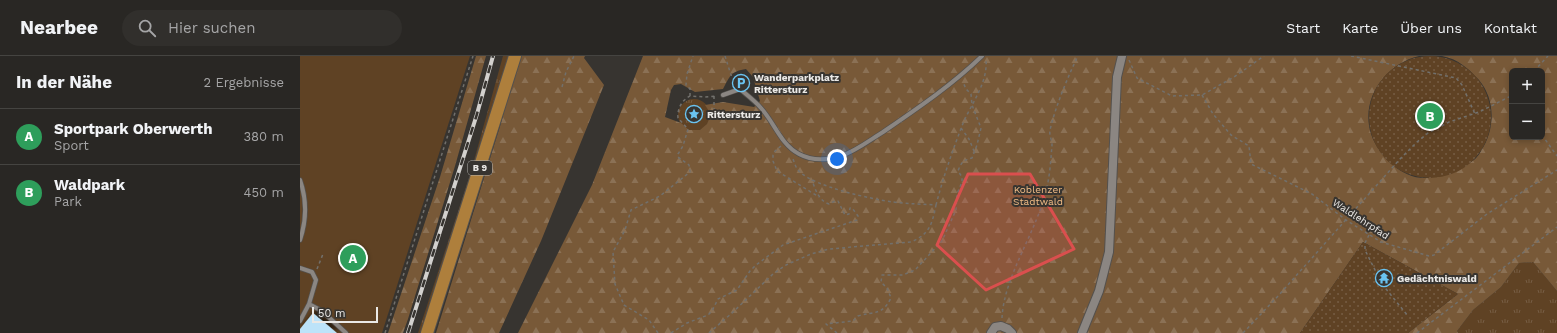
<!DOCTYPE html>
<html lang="de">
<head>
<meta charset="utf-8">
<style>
	body { margin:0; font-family:"Work Sans",sans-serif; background:#312f2c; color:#f1f3f6 }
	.controls { position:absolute; right:12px; top:12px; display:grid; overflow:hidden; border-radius:6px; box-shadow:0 2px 6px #0003 }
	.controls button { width:36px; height:36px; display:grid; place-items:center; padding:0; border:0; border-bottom:1px solid #454441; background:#292724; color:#f1f3f6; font:20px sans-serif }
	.scale { position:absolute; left:12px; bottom:10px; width:66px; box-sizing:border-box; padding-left:4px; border:2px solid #ebe9e6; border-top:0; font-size:11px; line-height:14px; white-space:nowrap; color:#ebe9e6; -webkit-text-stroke:3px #373430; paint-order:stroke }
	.you { position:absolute; left:537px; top:103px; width:14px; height:14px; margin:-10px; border:3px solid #fff; border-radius:50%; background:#1a73e8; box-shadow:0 0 0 6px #1a73e833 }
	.badge { display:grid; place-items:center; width:26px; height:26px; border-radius:50%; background:#6ac3f1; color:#fff; font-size:13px; font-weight:700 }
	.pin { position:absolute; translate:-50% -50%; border:2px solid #fff; box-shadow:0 1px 4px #0006 }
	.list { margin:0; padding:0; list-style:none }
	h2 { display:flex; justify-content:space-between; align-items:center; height:52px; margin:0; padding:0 16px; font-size:17px }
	h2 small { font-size:13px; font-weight:400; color:#a5a5a6 }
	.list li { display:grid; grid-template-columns:26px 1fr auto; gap:12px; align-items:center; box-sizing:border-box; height:56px; padding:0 16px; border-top:1px solid #454441 }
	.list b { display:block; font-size:15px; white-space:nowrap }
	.list p { margin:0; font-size:13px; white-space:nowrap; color:#a5a5a6 }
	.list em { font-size:13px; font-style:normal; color:#a5a5a6 }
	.icon { flex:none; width:22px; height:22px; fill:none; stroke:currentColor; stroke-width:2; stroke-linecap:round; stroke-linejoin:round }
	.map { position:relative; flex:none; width:1257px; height:277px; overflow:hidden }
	header { display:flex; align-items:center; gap:24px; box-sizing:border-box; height:56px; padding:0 20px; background:#292724; border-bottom:1px solid #454441 }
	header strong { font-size:19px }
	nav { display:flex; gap:22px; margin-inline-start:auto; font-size:14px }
	.search { width:280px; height:36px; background:#312f2c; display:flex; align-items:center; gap:10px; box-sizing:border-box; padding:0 14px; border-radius:22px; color:#a5a5a6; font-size:15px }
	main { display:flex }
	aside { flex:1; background:#292724 }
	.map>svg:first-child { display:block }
</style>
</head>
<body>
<header>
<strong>Nearbee</strong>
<div class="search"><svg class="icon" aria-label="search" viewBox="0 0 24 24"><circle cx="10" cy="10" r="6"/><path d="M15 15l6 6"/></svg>Hier suchen</div>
<nav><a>Start</a><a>Karte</a><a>Über uns</a><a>Kontakt</a></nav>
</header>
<main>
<aside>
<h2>In der Nähe<small>2 Ergebnisse</small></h2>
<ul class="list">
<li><span class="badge" style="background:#2e9e5b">A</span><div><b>Sportpark Oberwerth</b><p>Sport</p></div><em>380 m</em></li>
<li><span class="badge" style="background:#2e9e5b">B</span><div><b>Waldpark</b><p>Park</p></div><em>450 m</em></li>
</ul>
</aside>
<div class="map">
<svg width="1257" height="277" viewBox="0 0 1257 277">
	<defs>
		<pattern id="grass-tufts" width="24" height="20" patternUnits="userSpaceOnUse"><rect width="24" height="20" fill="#5f4224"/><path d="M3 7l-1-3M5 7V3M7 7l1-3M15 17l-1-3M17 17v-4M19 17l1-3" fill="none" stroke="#765d44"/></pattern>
		<pattern id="forest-firs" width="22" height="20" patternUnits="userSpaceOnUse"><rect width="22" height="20" fill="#785938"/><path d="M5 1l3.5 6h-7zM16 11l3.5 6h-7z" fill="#8b7155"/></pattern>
		<pattern id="park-dots" width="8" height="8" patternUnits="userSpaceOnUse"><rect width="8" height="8" fill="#5f4224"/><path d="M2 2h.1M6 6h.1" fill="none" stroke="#765d44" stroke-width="1.8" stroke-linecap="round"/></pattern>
		<filter id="shadow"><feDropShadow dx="3.5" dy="-3.5" stdDeviation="2" flood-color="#0009"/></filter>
	</defs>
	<rect width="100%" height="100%" fill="#373430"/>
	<path fill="url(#grass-tufts)" d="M203,0H210L154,179L121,277H118L170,119Z
		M378 59a16 16 0 1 1 32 0a16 16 0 1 1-32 0Z
		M1233,206L1257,235V277H1158L1157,275L1173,254L1201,231L1219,207Z"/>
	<path fill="url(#forest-firs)" fill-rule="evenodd" d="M176,0H186L155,110L108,263L103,277H88L140,121Z
		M219,0H285L284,2L304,29L241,185L199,277H136L201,67Z
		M343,0H1119C1085,8 1060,43 1071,78C1079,101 1103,124 1128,122C1136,121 1144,116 1151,114C1157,112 1166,110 1171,106C1175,104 1179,99 1181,95C1195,74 1196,44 1179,24C1168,12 1158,3 1142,0H1257V235L1233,206L1219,207L1201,231L1173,254L1157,275L1158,277H1108L1158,238L1063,186L1000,277H218L292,129ZM446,13L453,21L460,45L454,51L423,46L405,49L409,55L410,61L407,68L400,74H389L381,67L365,61L371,34L374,29L381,28L395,36L423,33C430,20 431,15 446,13ZM1212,15H1242V81H1212Z"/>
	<path fill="url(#park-dots)" d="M1069 61a61 61 0 1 1 122 0a61 61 0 1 1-122 0Z
		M1063,186L1158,238L1108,277H1000Z"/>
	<path fill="#5f4224" d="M0,0H170L82,277H0Z"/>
	<path fill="#bde3f9" filter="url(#shadow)" d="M13,257L37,277H0V273Z"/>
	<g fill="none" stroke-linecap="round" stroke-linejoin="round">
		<g stroke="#54514e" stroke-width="5.5">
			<path id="lane" d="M423,39L440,33C447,39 455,45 461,52C474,66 481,89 499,98C512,105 528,104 541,100C556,95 570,84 583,76C618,52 652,29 682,0
				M0,124C7,144 7,163 0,184
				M0,212L12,216L16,224L9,248L0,265
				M9,248L22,255L46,277"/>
		</g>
		<g stroke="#54514e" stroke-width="10">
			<path id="street" d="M691,277L695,271L701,270L708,273L712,277
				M782,277L799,235L809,196L817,21L822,0"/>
		</g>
		<g stroke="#54514e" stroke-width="14">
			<path id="primary" d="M127,277L215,0"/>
		</g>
		<path stroke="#72706c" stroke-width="1.5" stroke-dasharray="3 3" stroke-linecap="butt" d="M425,0L431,19L436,27
			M1051,0L1156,22L1162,29L1175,58
			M829,4L837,22L872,40L902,39L934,21L964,0
			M1234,15L1248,0
			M262,31L266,16L274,0
			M902,39L913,58L931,79L949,90L951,108L1012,138L1046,164L1081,186L1129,200L1134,199L1187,158L1257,114
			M390,40V33L386,29L387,18L393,0
			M414,40V53
			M661,72L669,83L674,95
			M1242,79L1257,100
			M481,90L475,95L473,99V105L477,115L519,141
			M636,149C643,122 652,96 662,70C670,49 688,28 686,4
			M1069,179L1065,187V194L1082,228L1108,260
			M17,213L23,198
			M702,262C704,219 738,174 747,131C750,118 751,102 752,89C752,84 749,79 750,74C755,52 768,20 778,0
			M85,277L173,0
			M358,277L349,264L324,249L315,228L313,196L325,174L331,154L360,140L390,116L389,109L378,101V98L383,90L388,73L378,62C377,53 382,44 390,40L405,41L417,40
			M371,277L387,267L408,259L412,255L418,243L437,234L450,215L456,209L483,189L557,164L558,160L552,152H550L549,158L545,159L538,145H535L529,148C519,145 515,133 512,124
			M409,277L432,257L473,218L486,209L511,198L529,193L611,186C630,178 632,168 636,149C622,148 608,148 593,146C571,143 516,131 500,116C496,113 495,108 493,103
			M537,277L526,268L553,265L558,260C574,255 582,260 591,242L587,232L581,226L582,219H603L615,214L642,185L656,154L657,138L662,126V121L658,115C661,107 663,104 672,102L677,89L681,72L672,49L671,38L666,33L663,26
			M943,277L979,239L1100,103L1117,86L1128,77L1149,66L1179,56L1209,41L1212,39
			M1117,277L1257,171"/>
		<use href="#lane" stroke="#8b8682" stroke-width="4"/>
		<use href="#street" stroke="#8b8682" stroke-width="8"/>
		<use href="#primary" stroke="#ae7f3c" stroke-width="12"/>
		<g stroke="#d3d1ce" stroke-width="4">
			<path id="rail" d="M108,277L177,58L193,0"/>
		</g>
		<use href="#rail" stroke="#373430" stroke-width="2.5" stroke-dasharray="8" stroke-linecap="butt"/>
	</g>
	<path fill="#da4f4e" fill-opacity="0.2" stroke="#da4f4e" stroke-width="3" stroke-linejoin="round" d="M668,118H730L774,193L686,234L637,189Z"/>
	<defs>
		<g id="parking-ring" transform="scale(0.9)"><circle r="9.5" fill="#373430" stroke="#6ac3f1" stroke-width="1.5"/><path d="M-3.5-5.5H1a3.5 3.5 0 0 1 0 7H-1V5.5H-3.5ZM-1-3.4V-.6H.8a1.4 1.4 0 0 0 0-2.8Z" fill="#6ac3f1"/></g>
		<g id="sight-ring" transform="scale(0.9)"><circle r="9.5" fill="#373430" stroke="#6ac3f1" stroke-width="1.5"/><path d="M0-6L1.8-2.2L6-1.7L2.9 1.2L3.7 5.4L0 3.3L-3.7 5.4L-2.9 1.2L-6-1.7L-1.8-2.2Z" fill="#6ac3f1"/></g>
		<g id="temple-ring" transform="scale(0.9)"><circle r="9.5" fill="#373430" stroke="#6ac3f1" stroke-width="1.5"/><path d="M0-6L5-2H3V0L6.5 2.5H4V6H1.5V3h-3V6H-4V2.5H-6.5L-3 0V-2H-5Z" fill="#6ac3f1"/></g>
	</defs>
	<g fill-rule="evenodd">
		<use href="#parking-ring" x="441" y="27"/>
		<use href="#sight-ring" x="394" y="58"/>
		<use href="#temple-ring" x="1084" y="222"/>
	</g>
	<g text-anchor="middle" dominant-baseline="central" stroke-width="4" stroke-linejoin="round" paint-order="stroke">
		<rect fill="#373430" stroke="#b5b3af" stroke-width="1" x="168" y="105" width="24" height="14" rx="3"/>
		<g font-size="9" font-weight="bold" fill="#ebe9e6">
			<text x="180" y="112">B 9</text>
		</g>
		<g font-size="10" font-weight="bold" fill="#ebe9e6" stroke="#373430" text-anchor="start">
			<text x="454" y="21">Wanderparkplatz<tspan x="454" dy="12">Rittersturz</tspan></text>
			<text x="407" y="58">Rittersturz</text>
			<text x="1097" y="222">Gedächtniswald</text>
		</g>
		<g font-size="10" fill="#f0bb85" stroke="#373430">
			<text x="738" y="133">Koblenzer<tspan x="738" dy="12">Stadtwald</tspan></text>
		</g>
		<g font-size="10" fill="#ebe9e6" stroke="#373430">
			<text transform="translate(1061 163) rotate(33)">Waldlehrpfad</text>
		</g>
	</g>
</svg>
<div class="controls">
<button>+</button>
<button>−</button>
</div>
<div class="scale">50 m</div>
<div class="you"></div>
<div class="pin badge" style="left:53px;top:202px;background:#2e9e5b">A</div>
<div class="pin badge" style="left:1130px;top:60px;background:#2e9e5b">B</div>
</div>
</main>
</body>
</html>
